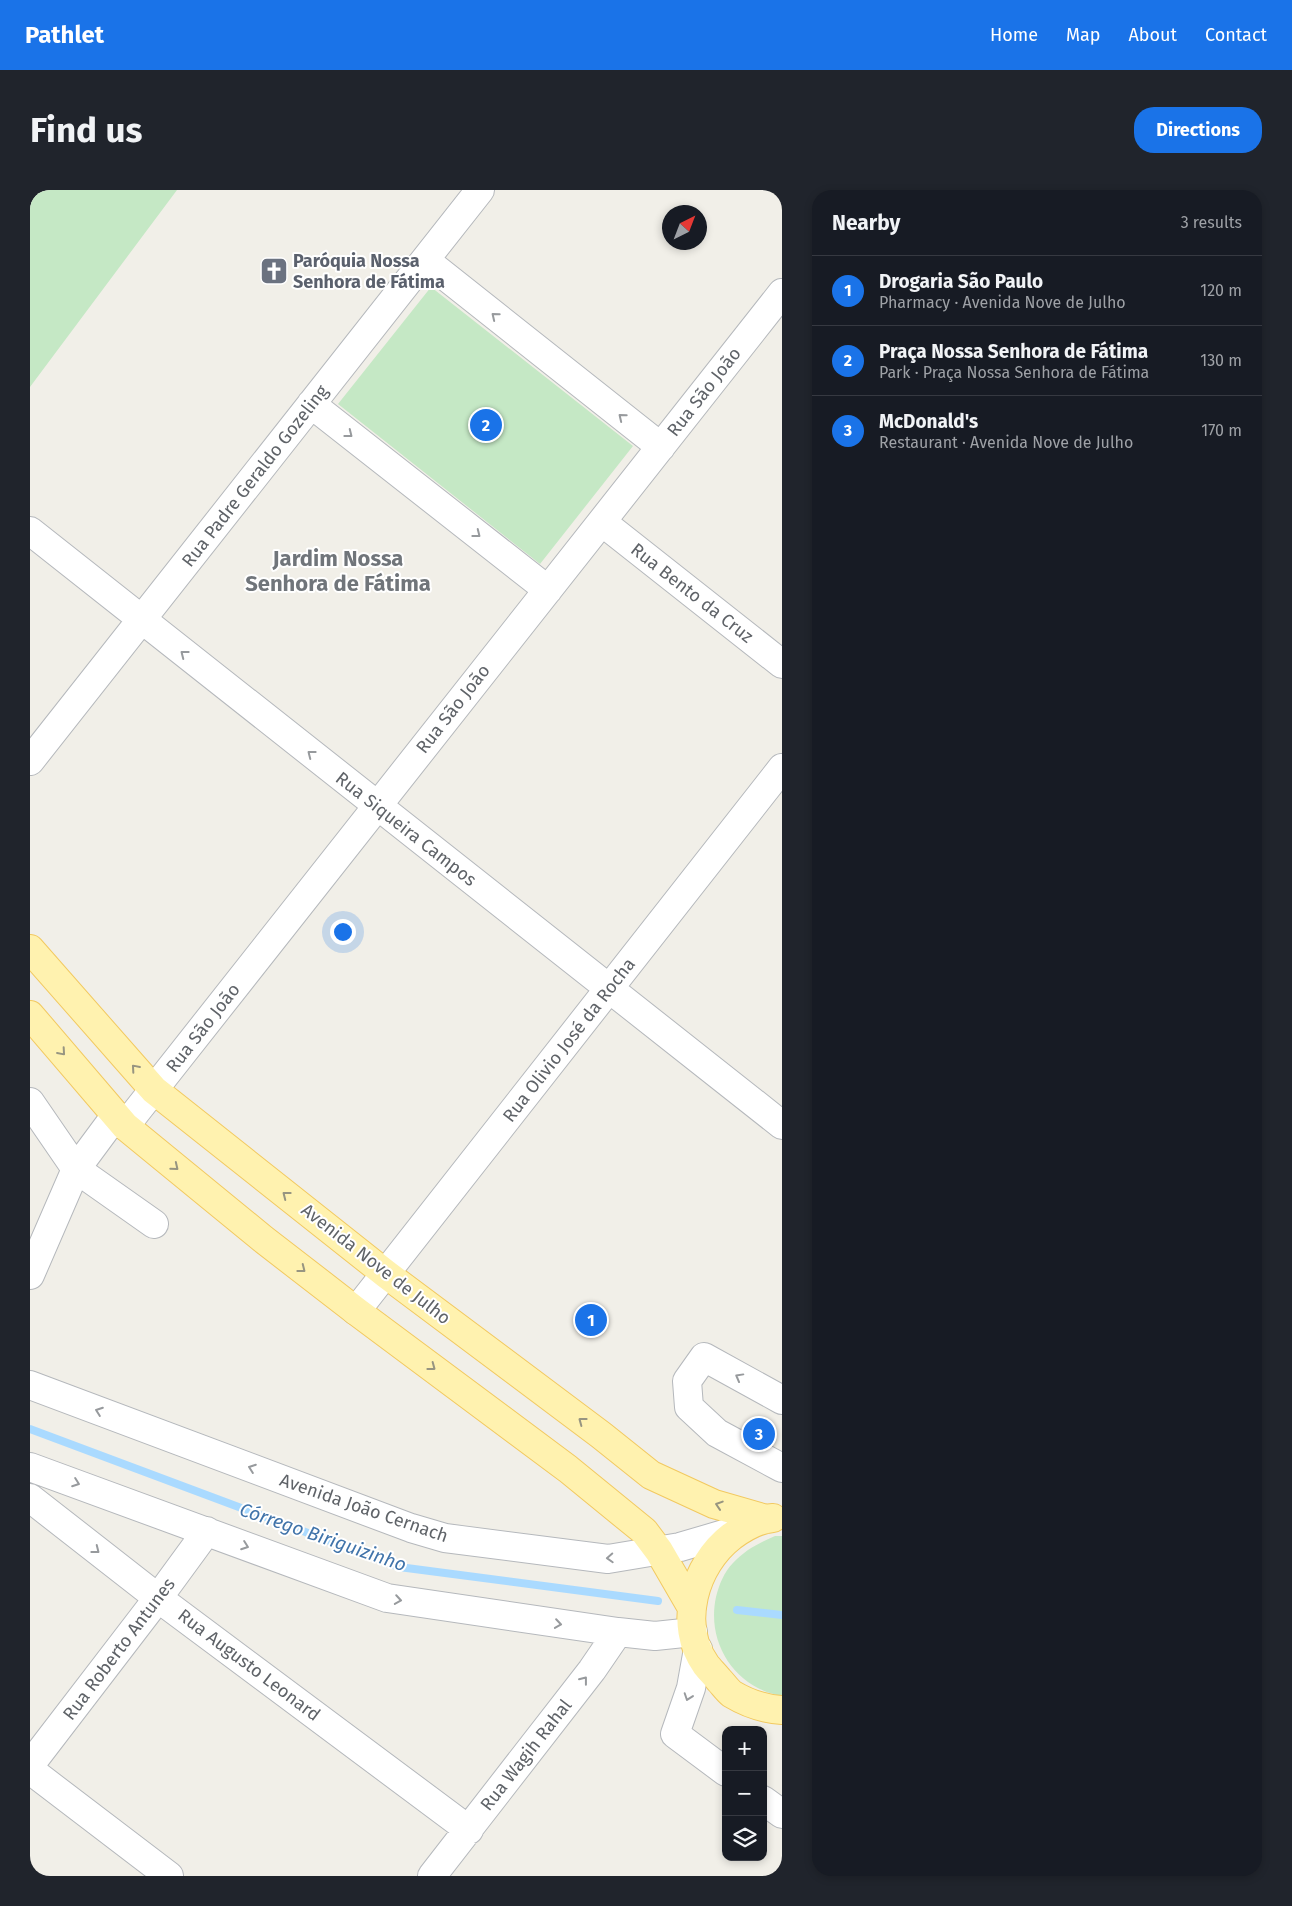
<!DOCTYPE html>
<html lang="en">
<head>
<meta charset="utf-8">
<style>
	body { margin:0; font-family:"Fira Sans",sans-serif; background:#20242c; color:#f1f3f6 }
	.controls { position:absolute; right:15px; bottom:15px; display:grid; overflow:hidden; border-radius:10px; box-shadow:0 2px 8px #0003 }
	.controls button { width:45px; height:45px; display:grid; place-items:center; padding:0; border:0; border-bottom:1px solid #363941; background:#171b24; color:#f1f3f6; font:25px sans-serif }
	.compass { position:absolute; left:632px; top:15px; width:45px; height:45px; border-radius:50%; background:#171b24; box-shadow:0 2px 8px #0003; rotate:42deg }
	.you { position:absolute; left:312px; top:741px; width:18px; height:18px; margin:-12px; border:4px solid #fff; border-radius:50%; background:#1a73e8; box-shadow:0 0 0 8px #1a73e833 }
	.badge { display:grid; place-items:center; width:32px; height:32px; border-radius:50%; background:#1a73e8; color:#fff; font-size:16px; font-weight:700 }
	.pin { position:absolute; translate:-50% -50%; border:2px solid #fff; box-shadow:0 1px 5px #0006 }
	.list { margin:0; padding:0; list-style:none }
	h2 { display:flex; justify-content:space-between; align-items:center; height:65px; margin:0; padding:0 20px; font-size:21px }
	h2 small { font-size:16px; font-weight:400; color:#9ea1a6 }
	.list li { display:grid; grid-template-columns:32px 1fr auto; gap:15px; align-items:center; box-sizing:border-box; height:70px; padding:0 20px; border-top:1px solid #363941 }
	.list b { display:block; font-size:19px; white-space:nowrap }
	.list p { margin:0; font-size:16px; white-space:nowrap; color:#9ea1a6 }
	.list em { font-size:16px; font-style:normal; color:#9ea1a6 }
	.icon { flex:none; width:28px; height:28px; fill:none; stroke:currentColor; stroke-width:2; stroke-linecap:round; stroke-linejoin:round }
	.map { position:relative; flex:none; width:752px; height:1686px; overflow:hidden; border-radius:20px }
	header { display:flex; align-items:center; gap:30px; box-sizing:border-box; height:70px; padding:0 25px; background:#1a73e8; color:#fff }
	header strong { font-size:24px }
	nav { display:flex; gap:28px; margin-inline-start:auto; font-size:18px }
	.intro { display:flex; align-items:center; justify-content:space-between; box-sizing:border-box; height:120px; padding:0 30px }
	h1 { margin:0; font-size:35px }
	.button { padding:12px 22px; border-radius:20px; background:#1a73e8; color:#fff; font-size:18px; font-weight:700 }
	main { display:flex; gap:30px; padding:0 30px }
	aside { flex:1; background:#171b24; border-radius:20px; box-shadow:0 2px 8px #0003 }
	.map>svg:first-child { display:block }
</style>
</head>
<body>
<header>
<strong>Pathlet</strong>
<nav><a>Home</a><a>Map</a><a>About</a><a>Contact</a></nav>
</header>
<div class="intro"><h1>Find us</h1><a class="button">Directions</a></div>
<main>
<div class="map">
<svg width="752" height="1686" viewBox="0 0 752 1686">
	<rect width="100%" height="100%" fill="#f1efe8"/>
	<path fill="#c5e8c5" d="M0,0H147L0,197Z
		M401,97L603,256L510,374L308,214Z
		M745,1346H752V1506C705,1498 676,1453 686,1407C689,1395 694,1382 703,1373C715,1360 729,1353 745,1346Z"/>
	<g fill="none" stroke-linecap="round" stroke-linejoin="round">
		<path stroke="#aadaff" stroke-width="8" d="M0,1239L369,1377L628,1411
			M707,1420L752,1425"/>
		<g stroke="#b5b8bc" stroke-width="30">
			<path id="minor" d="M395,70L631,257
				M281,214L518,400
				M572,332L752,474
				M0,341L752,935
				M0,571L450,0
				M0,912L46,979L124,1034
				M95,936L752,103
				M0,1085L46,979L86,925
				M326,1121L752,578
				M0,1195L381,1338L415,1348L578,1369L650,1357L711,1339
				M752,1210L674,1167L657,1191L659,1217L687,1243L752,1278
				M0,1277L357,1408L588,1442L625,1446L663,1442
				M0,1308L128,1408L439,1640
				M668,1459L661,1498L645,1544L696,1582
				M0,1575L128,1408L177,1341
				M0,1580L139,1686
				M733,1610L752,1624
				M402,1686L562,1480L588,1442"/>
		</g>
		<g stroke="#f2c960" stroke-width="30">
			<path id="major" d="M0,759L124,900L356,1084L571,1245L621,1285L684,1314L736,1329
				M0,825L95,936L233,1049L326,1121L538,1279L614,1341L629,1361L662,1418
				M743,1328C729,1329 713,1338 702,1346C664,1375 647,1435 676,1475C680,1480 685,1485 689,1490C693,1494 697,1500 702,1504C717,1513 735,1519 752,1520"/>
		</g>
		<use href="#minor" stroke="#fff" stroke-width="28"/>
		<use href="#major" stroke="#fff2af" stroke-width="28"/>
	</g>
	<defs><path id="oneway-chevron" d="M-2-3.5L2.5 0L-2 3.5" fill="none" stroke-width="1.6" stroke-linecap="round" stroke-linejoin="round" transform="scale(1.25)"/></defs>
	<g stroke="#979a9d">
		<use href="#oneway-chevron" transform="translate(465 126) rotate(-141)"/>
		<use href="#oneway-chevron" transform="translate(592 227) rotate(-141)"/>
		<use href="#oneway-chevron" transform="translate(319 244) rotate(38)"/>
		<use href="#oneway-chevron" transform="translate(447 344) rotate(38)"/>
		<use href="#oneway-chevron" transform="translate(154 464) rotate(-142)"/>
		<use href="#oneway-chevron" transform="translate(281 564) rotate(-142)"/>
		<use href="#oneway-chevron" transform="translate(709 1187) rotate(-151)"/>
		<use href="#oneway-chevron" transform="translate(69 1221) rotate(-160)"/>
		<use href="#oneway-chevron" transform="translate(222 1278) rotate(-160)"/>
		<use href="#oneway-chevron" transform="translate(46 1293) rotate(20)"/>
		<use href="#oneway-chevron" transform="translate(215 1356) rotate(20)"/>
		<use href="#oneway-chevron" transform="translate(66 1360) rotate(38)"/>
		<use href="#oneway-chevron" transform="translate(580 1368) rotate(177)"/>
		<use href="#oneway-chevron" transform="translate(368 1410) rotate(9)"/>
		<use href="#oneway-chevron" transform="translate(528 1434) rotate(8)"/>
		<use href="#oneway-chevron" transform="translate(554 1490) rotate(-52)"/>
		<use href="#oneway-chevron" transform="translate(658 1507) rotate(109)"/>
	</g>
	<g stroke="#979581">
		<use href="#oneway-chevron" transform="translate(32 862) rotate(49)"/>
		<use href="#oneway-chevron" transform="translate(105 878) rotate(-131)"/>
		<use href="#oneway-chevron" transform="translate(145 977) rotate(39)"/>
		<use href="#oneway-chevron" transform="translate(256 1005) rotate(-142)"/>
		<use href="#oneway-chevron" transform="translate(272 1079) rotate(38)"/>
		<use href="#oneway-chevron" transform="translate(402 1177) rotate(37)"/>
		<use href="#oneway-chevron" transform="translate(552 1231) rotate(-143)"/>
		<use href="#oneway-chevron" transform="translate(689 1315) rotate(-162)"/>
	</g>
	<defs>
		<g id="church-square" transform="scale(1.4375)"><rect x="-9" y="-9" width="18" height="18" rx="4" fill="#6b7280" stroke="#fff"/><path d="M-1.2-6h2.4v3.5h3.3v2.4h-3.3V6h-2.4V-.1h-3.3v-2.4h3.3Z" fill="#fff"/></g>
	</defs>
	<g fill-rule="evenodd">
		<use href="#church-square" x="244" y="81"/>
	</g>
	<g text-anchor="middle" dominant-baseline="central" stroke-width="4" stroke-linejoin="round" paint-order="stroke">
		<g font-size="18" font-weight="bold" fill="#5b616d" stroke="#fff" text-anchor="start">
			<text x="263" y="71">Paróquia Nossa<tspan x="263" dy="21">Senhora de Fátima</tspan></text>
		</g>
		<g font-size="18" fill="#5f6368" stroke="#fff">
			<text transform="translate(674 202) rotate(-52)">Rua São João</text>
			<text transform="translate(225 286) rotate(-52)">Rua Padre Geraldo Gozeling</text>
			<text transform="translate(662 403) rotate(38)">Rua Bento da Cruz</text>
			<text transform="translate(423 519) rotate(-52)">Rua São João</text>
			<text transform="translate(376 639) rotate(38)">Rua Siqueira Campos</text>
			<text transform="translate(173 838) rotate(-52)">Rua São João</text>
			<text transform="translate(539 850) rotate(-52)">Rua Olivio José da Rocha</text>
			<text transform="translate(346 1074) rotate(38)">Avenida Nove de Julho</text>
			<text transform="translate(334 1318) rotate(19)">Avenida João Cernach</text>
			<text transform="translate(89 1459) rotate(-53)">Rua Roberto Antunes</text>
			<text transform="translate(219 1475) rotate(37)">Rua Augusto Leonard</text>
			<text transform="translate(496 1565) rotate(-52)">Rua Wagih Rahal</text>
		</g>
		<g font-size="19" font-style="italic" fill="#4174aa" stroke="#fff">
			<text transform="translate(293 1347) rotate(19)">Córrego Biriguizinho</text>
		</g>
		<g font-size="22" font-weight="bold" fill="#70757a" stroke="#fff">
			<text x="308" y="368">Jardim Nossa<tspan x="308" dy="25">Senhora de Fátima</tspan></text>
		</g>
	</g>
</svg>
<div class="controls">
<button>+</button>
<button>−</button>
<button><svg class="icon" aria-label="layers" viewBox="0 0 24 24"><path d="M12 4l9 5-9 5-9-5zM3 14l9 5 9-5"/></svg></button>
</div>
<svg class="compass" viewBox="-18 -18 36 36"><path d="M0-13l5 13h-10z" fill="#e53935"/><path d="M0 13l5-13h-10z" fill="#9ea1a6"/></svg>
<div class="you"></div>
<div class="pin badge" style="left:561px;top:1130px">1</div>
<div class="pin badge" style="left:456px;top:235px">2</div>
<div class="pin badge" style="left:729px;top:1244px">3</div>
</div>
<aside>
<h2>Nearby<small>3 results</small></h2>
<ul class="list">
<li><span class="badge">1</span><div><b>Drogaria São Paulo</b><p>Pharmacy · Avenida Nove de Julho</p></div><em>120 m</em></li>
<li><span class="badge">2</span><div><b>Praça Nossa Senhora de Fátima</b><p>Park · Praça Nossa Senhora de Fátima</p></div><em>130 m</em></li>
<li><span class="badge">3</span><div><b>McDonald's</b><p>Restaurant · Avenida Nove de Julho</p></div><em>170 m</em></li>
</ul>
</aside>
</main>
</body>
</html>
